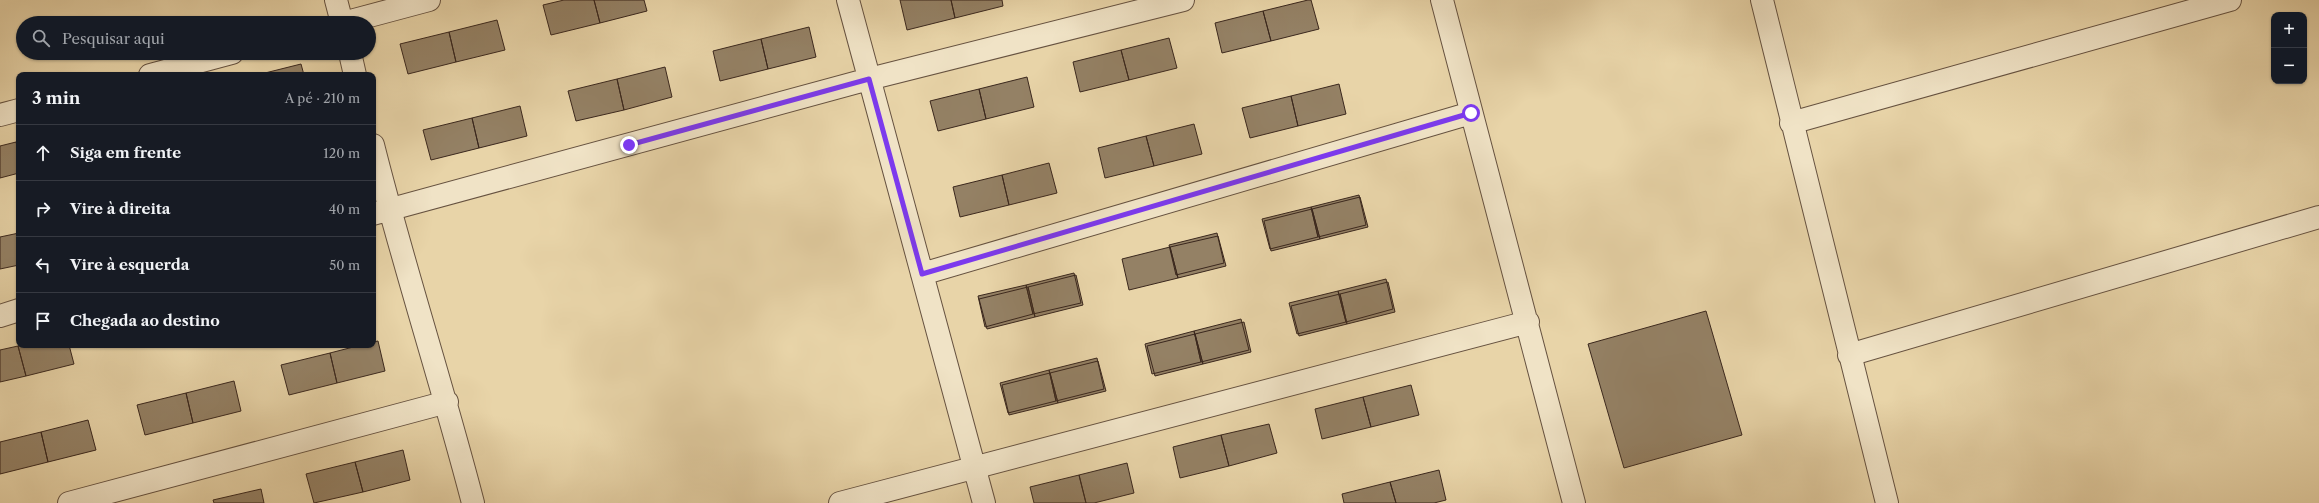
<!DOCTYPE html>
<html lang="pt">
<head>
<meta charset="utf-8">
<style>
	body { margin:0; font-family:"Libre Caslon Text",serif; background:#20242c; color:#f1f3f6 }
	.controls { position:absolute; right:12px; top:12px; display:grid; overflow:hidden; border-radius:8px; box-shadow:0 1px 3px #0004 }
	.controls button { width:36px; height:36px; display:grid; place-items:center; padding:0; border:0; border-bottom:1px solid #363941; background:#171b24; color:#f1f3f6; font:20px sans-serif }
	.stop { position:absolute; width:12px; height:12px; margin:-9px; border:3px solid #7c3aed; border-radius:50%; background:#fff }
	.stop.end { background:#7c3aed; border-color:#fff; box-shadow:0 1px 4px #0008 }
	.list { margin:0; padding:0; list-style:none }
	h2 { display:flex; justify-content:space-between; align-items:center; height:52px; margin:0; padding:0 16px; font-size:17px }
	h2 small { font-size:13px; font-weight:400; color:#9ea1a6 }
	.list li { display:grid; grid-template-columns:26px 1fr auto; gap:12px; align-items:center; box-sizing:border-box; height:56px; padding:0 16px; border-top:1px solid #363941 }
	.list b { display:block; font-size:15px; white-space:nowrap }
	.list em { font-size:13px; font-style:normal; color:#9ea1a6 }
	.icon { flex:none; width:22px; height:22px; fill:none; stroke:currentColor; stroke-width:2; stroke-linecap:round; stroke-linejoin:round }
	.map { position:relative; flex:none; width:2319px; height:503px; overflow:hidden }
	.search { position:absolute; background:#171b24; box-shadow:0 1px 3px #0004; left:16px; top:16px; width:360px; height:44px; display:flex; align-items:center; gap:10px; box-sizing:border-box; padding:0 14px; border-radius:22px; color:#9ea1a6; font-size:15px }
	.panel { position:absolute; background:#171b24; box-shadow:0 1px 3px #0004; left:16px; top:72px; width:360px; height:276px; border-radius:8px }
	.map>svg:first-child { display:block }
</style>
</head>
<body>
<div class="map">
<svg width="2319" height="503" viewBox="0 0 2319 503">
	<rect width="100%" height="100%" fill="#e8d4a8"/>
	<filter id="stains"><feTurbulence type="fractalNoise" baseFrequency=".005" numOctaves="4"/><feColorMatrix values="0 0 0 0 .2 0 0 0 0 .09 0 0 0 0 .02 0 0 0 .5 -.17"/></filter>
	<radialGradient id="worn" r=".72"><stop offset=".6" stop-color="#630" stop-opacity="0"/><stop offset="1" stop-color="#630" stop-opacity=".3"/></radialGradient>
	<path fill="#948165" stroke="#3a271d" d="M564,0H594L600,23L551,35L543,5Z
		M594,0H644L647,11L600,23Z
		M900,0H951L955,18L907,30Z
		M951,0H1002L1003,6L955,18Z
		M1308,0H1311L1319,29L1271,41L1263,11Z
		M1263,11L1271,41L1222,53L1215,23Z
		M497,20L505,50L456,62L449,32Z
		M809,27L816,57L768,69L761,39Z
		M449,32L456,62L408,74L400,44Z
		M1169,38L1177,68L1129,80L1121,50Z
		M761,39L768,69L720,81L713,51Z
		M1121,50L1129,80L1080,92L1073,62Z
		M301,64L304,75H257Z
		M665,67L672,97L624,110L617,79Z
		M1027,77L1034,107L986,119L979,89Z
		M617,79L624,110L576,121L568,91Z
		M1339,84L1346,114L1298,126L1291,96Z
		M979,89L986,119L938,131L930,101Z
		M1291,96L1298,126L1250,138L1242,108Z
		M520,106L527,136L479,148L472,118Z
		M472,118L479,148L431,160L423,130Z
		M1194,124L1202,154L1154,166L1146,136Z
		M1146,136L1154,166L1105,178L1098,148Z
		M16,142L19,153V173L0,178V146Z
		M1049,163L1057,193L1009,205L1002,175Z
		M1002,175L1009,205L960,217L953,187Z
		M1359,195L1366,225L1318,237L1311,207Z
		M1360,197L1368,227L1320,239L1312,209Z
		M1311,207L1318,237L1270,249L1262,219Z
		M1312,209L1320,239L1271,251L1264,221Z
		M19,233V265L0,269V237Z
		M1217,233L1224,263L1176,275L1169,245Z
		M1218,236L1226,266L1178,278L1170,247Z
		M1170,247L1178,278L1129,290L1122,259Z
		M1074,273L1081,303L1033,314L1026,285Z
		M1076,275L1083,305L1035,317L1028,287Z
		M1386,279L1393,309L1346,322L1338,291Z
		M1388,282L1395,312L1347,324L1340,294Z
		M1026,285L1033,314L985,327L978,296Z
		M1028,287L1035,317L987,329L979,299Z
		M1338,291L1346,322L1297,334L1289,303Z
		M1340,294L1347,324L1299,336L1291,306Z
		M1706,311L1742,435L1624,468L1588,344Z
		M1241,319L1249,350L1201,362L1194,331Z
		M1244,322L1251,352L1203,364L1195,334Z
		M1194,331L1201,362L1152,374L1145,344Z
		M1195,334L1203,364L1155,376L1147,346Z
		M378,341L385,371L337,383L330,353L361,345H373V342Z
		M69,345L74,364L26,376L18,346Z
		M18,346L26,376L0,382V350Z
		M330,353L337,383L289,395L281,365Z
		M1097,358L1104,389L1056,401L1049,370Z
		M1098,361L1106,391L1058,403L1050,373Z
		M1049,370L1056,401L1008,413L1000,383Z
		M1050,373L1058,403L1009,415L1002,385Z
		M234,381L241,411L193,423L186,393Z
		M1411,385L1419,415L1371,427L1363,397Z
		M186,393L193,423L145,435L137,405Z
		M1363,397L1371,427L1322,439L1315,409Z
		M88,420L96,450L48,462L41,432Z
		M1269,424L1277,453L1229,466L1221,435Z
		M41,432L48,462L0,474V442Z
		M1221,435L1229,466L1180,478L1173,447Z
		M403,450L410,480L363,492L355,462Z
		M355,462L363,492L314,503L306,474Z
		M1127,463L1134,493L1094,503H1086L1079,475Z
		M1439,470L1446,500L1434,503H1396L1390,482Z
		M1079,475L1086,503H1034L1030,487Z
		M1390,482L1396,503H1344L1342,494Z
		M261,489L264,503H214L213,500Z"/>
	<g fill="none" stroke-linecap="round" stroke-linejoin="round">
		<g stroke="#665240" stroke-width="24">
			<path id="street" d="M336,0L342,23
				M848,0L984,503
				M1442,0L1574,503
				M1762,0L1887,503
				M343,23L429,0
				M350,53L355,75
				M150,75L232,53
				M0,115L19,110
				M1791,123L2230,0
				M373,145C403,265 442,383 473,503
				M373,214L869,79L1183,0
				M922,274L1471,113
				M0,316L19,310
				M1849,355L2319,217
				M69,503L447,402
				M840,503L1528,322"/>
		</g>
		<use href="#street" stroke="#f0e3c6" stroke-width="22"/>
	</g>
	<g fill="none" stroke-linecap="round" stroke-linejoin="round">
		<path stroke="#7c3aed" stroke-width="5" d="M629,145L869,79L922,274L1471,113"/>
	</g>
	<rect width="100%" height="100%" filter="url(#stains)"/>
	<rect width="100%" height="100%" fill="url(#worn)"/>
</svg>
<div class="controls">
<button>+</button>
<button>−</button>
</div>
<div class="stop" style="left:1471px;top:113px"></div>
<div class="stop end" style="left:629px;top:145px"></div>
<div class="search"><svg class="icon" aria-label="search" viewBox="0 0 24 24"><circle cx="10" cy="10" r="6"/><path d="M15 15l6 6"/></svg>Pesquisar aqui</div>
<section class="panel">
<h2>3 min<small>A pé · 210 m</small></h2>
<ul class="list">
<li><svg class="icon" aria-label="ahead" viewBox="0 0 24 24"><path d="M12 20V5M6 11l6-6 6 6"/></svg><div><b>Siga em frente</b></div><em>120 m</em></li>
<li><svg class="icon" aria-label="right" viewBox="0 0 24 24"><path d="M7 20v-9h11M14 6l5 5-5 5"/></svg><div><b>Vire à direita</b></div><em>40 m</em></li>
<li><svg class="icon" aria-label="left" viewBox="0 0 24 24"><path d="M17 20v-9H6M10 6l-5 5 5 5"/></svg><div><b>Vire à esquerda</b></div><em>50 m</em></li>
<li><svg class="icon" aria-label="arrive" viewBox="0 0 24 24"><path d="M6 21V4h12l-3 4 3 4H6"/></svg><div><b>Chegada ao destino</b></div></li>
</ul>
</section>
</div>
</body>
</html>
